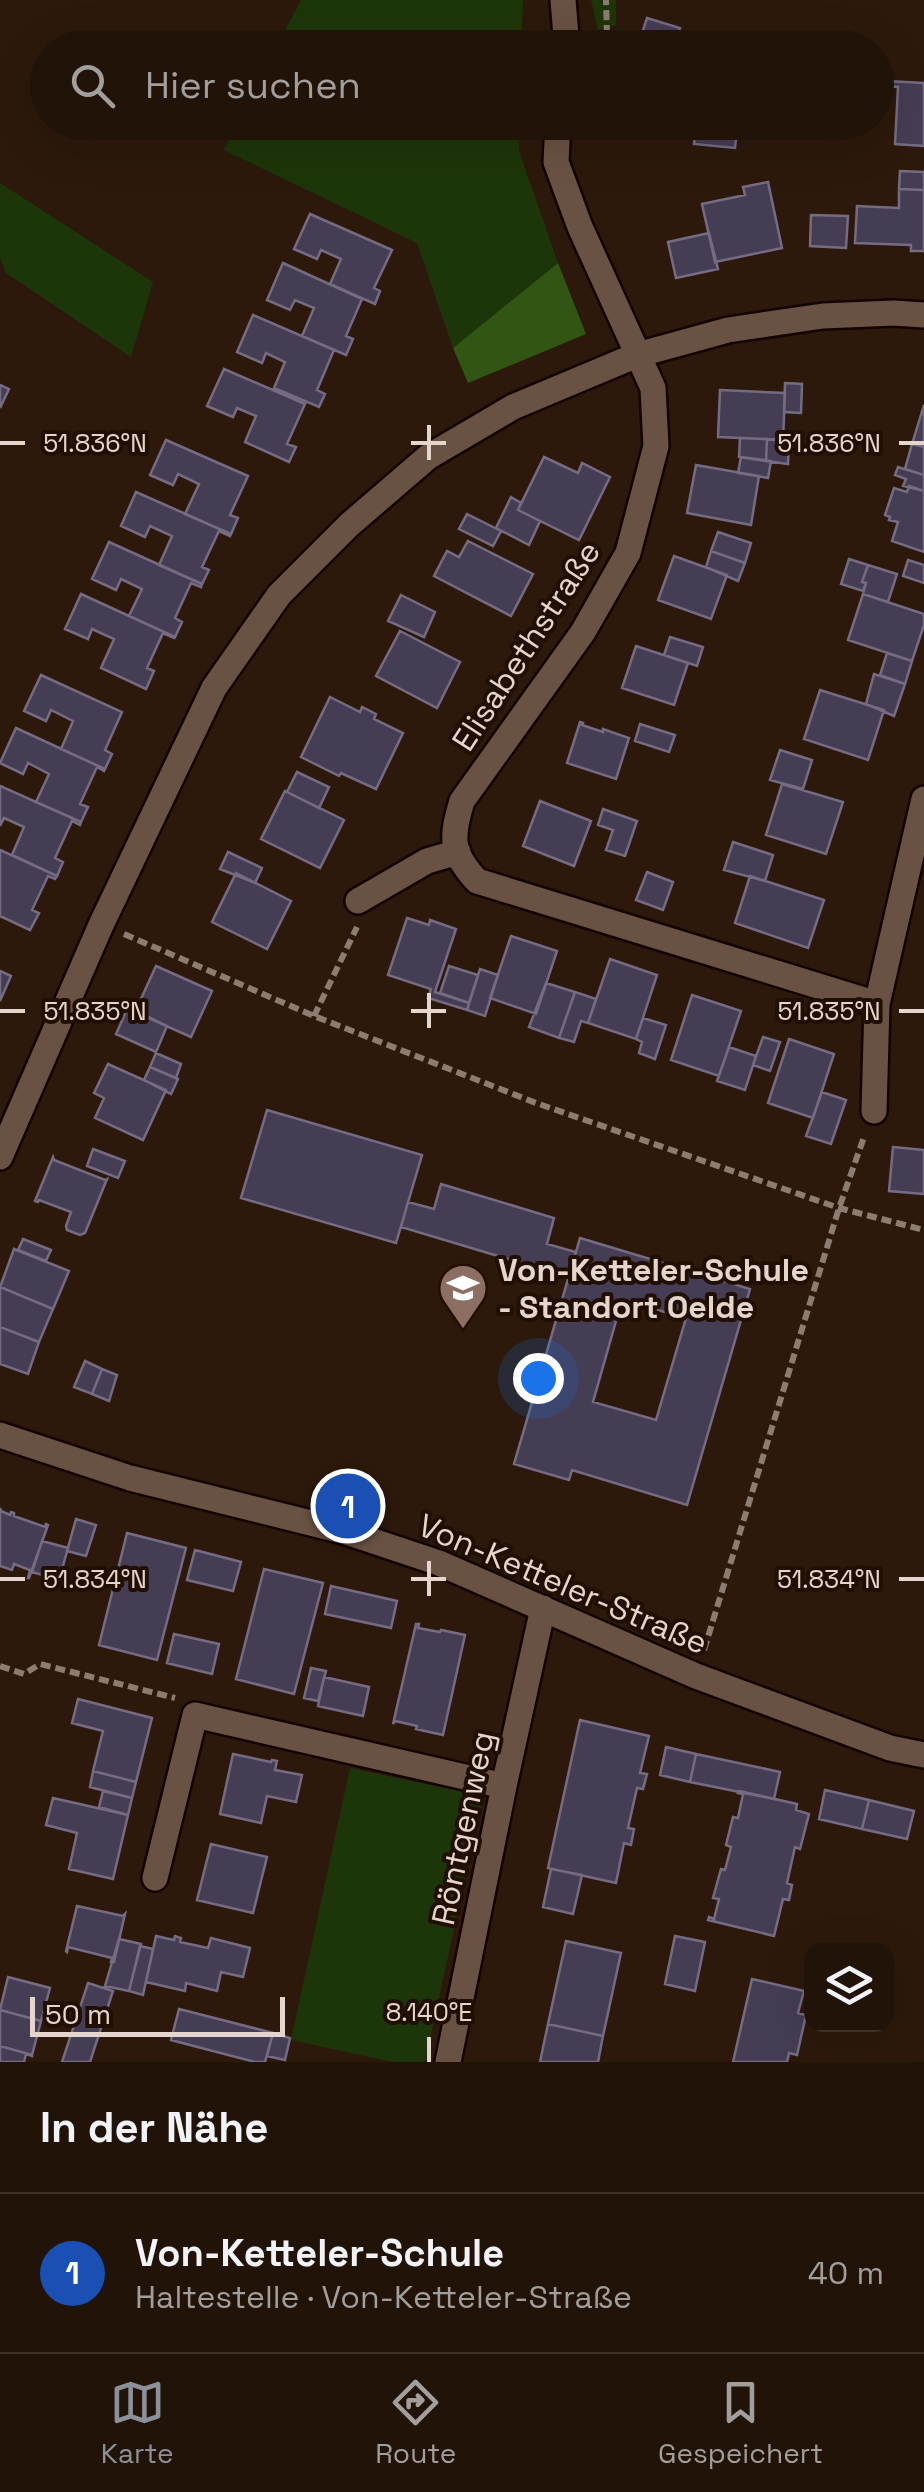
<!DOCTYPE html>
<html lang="de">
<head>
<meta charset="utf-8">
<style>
	body { margin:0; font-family:"Space Grotesk",sans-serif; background:#2d2016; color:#f1f3f6 }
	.controls { position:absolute; right:30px; bottom:30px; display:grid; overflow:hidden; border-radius:20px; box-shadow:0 10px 40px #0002 }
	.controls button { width:90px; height:90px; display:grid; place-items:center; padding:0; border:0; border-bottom:2px solid #3e3229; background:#211308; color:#f1f3f6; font:50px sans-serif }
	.scale { position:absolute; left:30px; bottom:25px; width:255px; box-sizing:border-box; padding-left:10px; border:5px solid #e4d6cd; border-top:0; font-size:28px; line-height:35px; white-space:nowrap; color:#e4d6cd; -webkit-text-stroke:8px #220f04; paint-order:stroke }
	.you { position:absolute; left:538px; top:1378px; width:35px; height:35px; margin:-25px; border:8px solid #fff; border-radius:50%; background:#1a73e8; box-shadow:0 0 0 15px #1a73e833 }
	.badge { display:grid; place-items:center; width:65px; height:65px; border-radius:50%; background:#8c9099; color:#fff; font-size:32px; font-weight:700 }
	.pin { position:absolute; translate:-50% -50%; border:5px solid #fff; box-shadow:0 2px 10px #0006 }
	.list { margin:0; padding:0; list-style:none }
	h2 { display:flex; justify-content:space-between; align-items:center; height:130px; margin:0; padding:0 40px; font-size:42px }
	h2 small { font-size:32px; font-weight:400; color:#a29e9c }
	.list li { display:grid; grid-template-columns:65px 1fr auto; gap:30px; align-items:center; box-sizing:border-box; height:160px; padding:0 40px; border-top:2px solid #3e3229 }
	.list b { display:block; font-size:38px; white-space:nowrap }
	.list p { margin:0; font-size:32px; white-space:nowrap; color:#a29e9c }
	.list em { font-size:32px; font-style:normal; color:#a29e9c }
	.icon { flex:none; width:55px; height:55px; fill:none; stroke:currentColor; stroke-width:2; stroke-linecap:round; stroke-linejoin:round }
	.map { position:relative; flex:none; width:924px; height:2062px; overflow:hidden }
	.search { position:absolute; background:#211308; box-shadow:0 10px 40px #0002; left:30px; right:30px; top:30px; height:110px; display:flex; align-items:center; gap:25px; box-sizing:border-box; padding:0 35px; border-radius:55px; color:#a29e9c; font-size:38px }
	.sheet { height:290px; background:#211308 }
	nav { display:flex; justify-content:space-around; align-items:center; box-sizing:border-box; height:140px; border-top:2px solid #3e3229; background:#211308; font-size:28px; color:#a29e9c }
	nav a { display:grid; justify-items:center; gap:5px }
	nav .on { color:#8c9099 }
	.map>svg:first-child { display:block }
</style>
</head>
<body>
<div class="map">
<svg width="924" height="2062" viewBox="0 0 924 2062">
	<rect width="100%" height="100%" fill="#2c190b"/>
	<path fill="#1d3609" d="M301,0H523L521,47H276Z
		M591,0H616V25L598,30Z
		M238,123H520L519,151L558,263L453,348L417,243L224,150Z
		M0,183L153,282L131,357L6,273L0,257Z
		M350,1768L483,1796L425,2062H393L291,2040Z"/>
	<path fill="#315613" d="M558,263L586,334L468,383L453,348Z"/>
	<path fill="#453d53" stroke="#756c84" stroke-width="2.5" fill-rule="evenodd" d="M647,18L680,28L675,48H637Z
		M887,81L924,83V146L895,144L898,87L887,86Z
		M696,122H738L735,148L694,144Z
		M900,171L924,172V190L899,189Z
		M768,182L782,248L715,262L702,204L745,195L743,187Z
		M899,189L924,190V251H911V245L855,243L857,206L899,208Z
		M310,214L392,250L374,288L380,291L375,304L330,284L341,259L321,250L317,259L294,249Z
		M811,215L848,216L846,248L810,246Z
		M709,233L718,269L676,278L668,242Z
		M283,263L362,299L346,336L353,339L346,355L302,336L314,308L295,300L290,310L267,300Z
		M253,315L334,350L317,390L325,394L319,407L274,388L285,362L266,353L262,363L237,352Z
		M224,369L305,404L287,444L296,447L289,462L245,442L256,416L237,408L233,417L207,406Z
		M785,383L802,384L801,413L784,412Z
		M0,385L9,389L0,408Z
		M720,390L785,393L783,440L718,437Z
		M924,405V447L912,444Z
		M740,438L767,439L766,461L739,457Z
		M767,439L789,440L788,464L766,461Z
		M166,440L248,476L230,515L238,518L231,534L185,514L199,484L178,474L173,485L150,475Z
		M912,444L924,447V475L905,469Z
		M544,457L578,473L582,463L610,477L579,540L518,510Z
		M741,457L771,461L768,478L738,473Z
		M696,465L759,476L751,525L687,513Z
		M898,467L924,475V491L903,486L906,479L895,475Z
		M909,486L924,491V552L892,541L898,522L889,520L890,517L885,515L894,488L907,492Z
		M136,492L231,534L230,536L219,531L202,567L209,570L202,584L159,565L172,536L150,526L145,537L121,526Z
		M511,497L521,503L518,510L540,521L529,545L496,528Z
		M467,514L501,531L493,546L459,529Z
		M718,532L751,543L745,563L711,551Z
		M468,541L533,574L511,616L434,576L447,551L459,557Z
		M109,542L202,584L201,587L191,583L175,618L182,622L175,637L129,616L142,589L121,579L116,590L92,579Z
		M711,551L745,563L738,581L706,567Z
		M674,556L727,575L711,619L658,600Z
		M849,559L868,565L862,582L866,583L863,591L841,584Z
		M908,560L924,565V583L903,576Z
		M868,565L897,574L888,602L863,594L866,583L862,582Z
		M81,594L175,637L174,638L163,633L147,668L154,671L146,689L101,668L114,639L92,629L88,639L65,629Z
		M863,594L924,614V625L912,661L848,640Z
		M401,595L435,612L424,637L388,621Z
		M400,631L460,662L437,708L376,676Z
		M670,637L703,647L697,666L664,655Z
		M636,646L688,663L674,705L622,688Z
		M887,653L912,661L905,684L880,675Z
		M874,674L905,684L894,716L866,704Z
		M41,675L122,712L105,750L112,754L105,769L61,749L73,721L51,710L46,721L24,711Z
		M820,690L884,710L868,760L804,739Z
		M330,697L360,712L362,707L376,714L374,719L403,733L376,789L341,773L339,776L301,757Z
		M580,722L583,723L582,725L603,732V729L629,738L616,779L567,763Z
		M640,724L675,735L669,752L635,741Z
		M16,728L105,769L104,771L97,767L80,804L88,807L81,822L36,802L49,774L28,763L23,774L0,763Z
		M780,750L812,760L803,789L770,780Z
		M297,772L329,787L319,808L287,792Z
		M782,784L843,802L826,854L766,835Z
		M0,786L81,822L80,825L72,821L55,858L63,862L57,876L12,855L24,827L4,818L0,826Z
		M285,791L344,820L320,868L261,839Z
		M540,801L591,821L574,866L523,846Z
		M603,809L637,821L625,856L606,850L613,830L598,825Z
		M733,842L773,855L765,881L724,870Z
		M0,850L57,876L55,879L48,876L32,910L39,913L30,930L0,916Z
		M228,852L262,868L255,883L220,869Z
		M647,872L673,882L663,910L636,900Z
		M236,873L291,901L267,949L212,922Z
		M750,876L824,900L808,948L735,923Z
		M407,918L429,925L430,920L456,929L435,992L469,1003L467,1010L428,998L431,989L388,975Z
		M511,936L557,951L536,1014L490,998Z
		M610,959L657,975L636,1039L588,1023Z
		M156,966L212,991L191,1037L135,1012Z
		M449,966L478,975L469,1003L440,993Z
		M480,969L498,975L485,1016L467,1010Z
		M0,971L11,976L0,1001Z
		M546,983L575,992L559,1038L529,1027Z
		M575,992L596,999L588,1023L581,1021L574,1042L559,1038Z
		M692,995L741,1011L719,1076L671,1060Z
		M128,1007L167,1026L156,1052L116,1034Z
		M643,1018L666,1025L655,1059L639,1053L642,1042L636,1039Z
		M763,1037L780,1042L770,1071L753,1065Z
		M789,1039L834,1054L813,1118L768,1103Z
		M729,1047L756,1056L745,1090L717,1081Z
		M156,1053L181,1064L176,1078L150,1067Z
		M108,1064L166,1090L143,1140L95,1118L104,1098L94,1093Z
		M150,1067L178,1079L171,1094L144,1080Z
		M822,1092L846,1100L831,1144L806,1136Z
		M267,1110L422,1155L396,1243L241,1198Z
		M893,1147L924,1150V1194L889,1191Z
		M93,1149L125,1161L118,1178L87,1166Z
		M53,1157L54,1160L105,1180L107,1179L85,1233L80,1235L67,1230L66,1226L71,1212L39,1200L38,1202L35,1201Z
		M441,1184L554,1218L547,1244L576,1252L568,1277L401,1227L408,1202L434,1209Z
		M580,1238L750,1289L687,1505L572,1470L569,1480L514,1464ZM622,1300L686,1318L656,1420L593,1402Z
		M23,1239L51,1250L46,1261L18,1250Z
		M14,1249L69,1271L53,1309L0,1287Z
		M0,1287L53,1309L39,1342L0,1327Z
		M0,1327L39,1342L28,1374L0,1364Z
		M85,1361L102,1369L92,1394L74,1387Z
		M102,1369L117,1375L109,1401L92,1394Z
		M0,1508L1,1511L10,1515L11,1512L14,1513V1516L45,1527L46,1524L48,1525L29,1578H28L30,1570L14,1564L12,1570L0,1566Z
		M76,1519L96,1525L86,1556L67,1551Z
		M127,1533L186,1548L157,1660L99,1645Z
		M42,1541L68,1548L59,1580L32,1572Z
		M195,1550L241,1562L233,1591L187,1580Z
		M264,1569L323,1583L294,1694L236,1679Z
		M331,1586L397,1601L391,1628L325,1614Z
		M416,1624H419L418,1628L440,1632L441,1630L465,1635L443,1735L416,1729L417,1726L395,1721L393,1724Z
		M174,1634L219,1644L212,1674L167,1663Z
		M311,1668L326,1671L318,1701L304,1698Z
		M324,1677L369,1687L363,1716L318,1706Z
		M78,1699L152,1718L136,1782L93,1771L103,1731L72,1723Z
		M580,1720L649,1736L640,1773L647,1774L643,1789L637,1788L628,1828L634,1829L631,1845L624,1843L616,1883L548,1868Z
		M666,1747L696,1754L690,1782L660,1775Z
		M233,1754L271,1762L272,1760L277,1761L275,1770L302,1775L296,1802L267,1796L261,1823L220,1814Z
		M696,1754L780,1772L774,1799L690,1782Z
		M93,1771L136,1782L132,1798L90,1787Z
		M825,1790L869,1800L862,1829L819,1819Z
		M103,1791L132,1798L128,1815L99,1807Z
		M739,1791L797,1804L796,1810L809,1814L800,1849L795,1847L787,1883L792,1885L789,1900L783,1899L774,1936L708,1920L709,1917L714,1919L719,1899L713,1898L721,1869L725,1870L731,1847L726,1845L733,1817L738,1818L743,1794L738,1793Z
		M53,1798L128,1815L113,1879L69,1869L77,1833L46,1825Z
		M869,1800L914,1811L907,1839L862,1829Z
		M211,1844L267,1857L253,1913L197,1900Z
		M551,1869L582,1875L573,1914L543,1907Z
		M77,1906L123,1916L125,1914L114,1962H111L112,1958L68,1947L67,1952L66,1951Z
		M156,1936L174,1940L175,1936L181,1938L180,1942L208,1948L211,1938L250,1948L243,1977L221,1972L217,1991L186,1983L185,1991L146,1982Z
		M675,1936L705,1942L695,1991L665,1984Z
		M119,1939L141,1944L129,1991L105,1986Z
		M566,1941L621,1953L603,2036L548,2024Z
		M140,1946L153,1949L143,1995L129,1991Z
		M8,1977L50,1988L41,2021L0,2010Z
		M752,1979L804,1991L798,2013L806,2015L797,2055L789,2053L787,2062H733Z
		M88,1983L113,1991L90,2062H62Z
		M179,2009L273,2033L265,2062H255L171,2040Z
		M0,2010L41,2021L32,2055L0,2046Z
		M548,2024L603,2036L598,2062H540Z
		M273,2033L290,2038L285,2060L267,2056Z
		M0,2046L32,2055V2056L26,2054L24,2062H0Z"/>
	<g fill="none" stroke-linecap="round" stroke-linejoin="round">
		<g stroke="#130400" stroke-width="30">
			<path id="minor" d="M563,0L567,48
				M558,122L556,162L580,227L653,388L656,446L628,553L583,632L462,801C451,837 450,852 477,881L877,1004
				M358,901L427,861L458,852
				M874,1111L877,1004L924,799
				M0,1157L101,925L214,688L279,595L349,525L428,457L513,407L637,355L728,330L823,316L894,313L924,315
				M0,1435L130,1478L343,1531L439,1563L696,1676L890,1748L924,1755
				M155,1878L195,1715L504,1786
				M448,2062L504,1786L543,1608"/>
		</g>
		<path stroke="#8c7c71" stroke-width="6" stroke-dasharray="10 5" stroke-linecap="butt" d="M596,44L607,37L606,0
			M124,934L314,1016L536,1103L839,1208L924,1230
			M314,1016L357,927
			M704,1650L839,1208L864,1137
			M0,1666L24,1674L40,1664L175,1698"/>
		<use href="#minor" stroke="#695243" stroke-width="25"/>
	</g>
	<path fill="none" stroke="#e4d6cd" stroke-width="4" d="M429,425V460M0,443H25M411,443H446M899,443H924M429,993V1028M0,1011H25M411,1011H446M899,1011H924M429,1561V1596M0,1579H25M411,1579H446M899,1579H924M429,2037V2062"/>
	<defs>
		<g id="school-pin" transform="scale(2.5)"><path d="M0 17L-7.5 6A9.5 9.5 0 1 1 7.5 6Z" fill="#8d6e63" stroke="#220f04"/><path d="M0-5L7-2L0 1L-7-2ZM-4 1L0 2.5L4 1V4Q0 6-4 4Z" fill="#fff"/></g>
	</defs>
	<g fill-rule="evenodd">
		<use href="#school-pin" x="463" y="1288"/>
	</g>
	<g text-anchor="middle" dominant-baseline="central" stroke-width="8" stroke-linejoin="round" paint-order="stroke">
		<g font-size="32" fill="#e4d6cd" stroke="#220f04">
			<text transform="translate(526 646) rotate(-57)">Elisabethstraße</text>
			<text transform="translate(563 1584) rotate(23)">Von-Ketteler-Straße</text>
			<text transform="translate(463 1828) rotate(-78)">Röntgenweg</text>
		</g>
		<g font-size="32" font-weight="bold" fill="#e4d6cd" stroke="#220f04" text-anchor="start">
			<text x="498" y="1270">Von-Ketteler-Schule<tspan x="498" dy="37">- Standort Oelde</tspan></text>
		</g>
	</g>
	<g font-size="25" text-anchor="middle" fill="#e4d6cd" stroke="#220f04" stroke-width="8" stroke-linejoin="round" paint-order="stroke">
		<text x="95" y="452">51.836°N</text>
		<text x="829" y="452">51.836°N</text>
		<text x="95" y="1020">51.835°N</text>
		<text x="829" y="1020">51.835°N</text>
		<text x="95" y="1588">51.834°N</text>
		<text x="829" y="1588">51.834°N</text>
		<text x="429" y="2021">8.140°E</text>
	</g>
</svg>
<div class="controls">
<button><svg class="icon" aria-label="layers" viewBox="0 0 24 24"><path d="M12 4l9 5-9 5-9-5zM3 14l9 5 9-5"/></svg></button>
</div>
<div class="scale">50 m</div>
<div class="you"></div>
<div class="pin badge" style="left:348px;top:1506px;background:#1a4fb4">1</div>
<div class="search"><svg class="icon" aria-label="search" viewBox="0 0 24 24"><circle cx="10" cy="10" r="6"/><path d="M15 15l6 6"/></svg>Hier suchen</div>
</div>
<section class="sheet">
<h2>In der Nähe<small></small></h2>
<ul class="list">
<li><span class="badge" style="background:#1a4fb4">1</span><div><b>Von-Ketteler-Schule</b><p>Haltestelle · Von-Ketteler-Straße</p></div><em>40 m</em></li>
</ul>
</section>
<nav>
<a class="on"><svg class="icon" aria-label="map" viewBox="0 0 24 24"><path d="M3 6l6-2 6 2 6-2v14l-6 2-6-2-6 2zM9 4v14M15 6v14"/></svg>Karte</a>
<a><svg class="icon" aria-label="directions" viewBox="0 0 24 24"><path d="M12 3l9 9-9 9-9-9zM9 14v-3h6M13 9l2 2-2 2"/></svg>Route</a>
<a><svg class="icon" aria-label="saved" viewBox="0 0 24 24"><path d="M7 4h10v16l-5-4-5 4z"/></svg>Gespeichert</a>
</nav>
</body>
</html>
